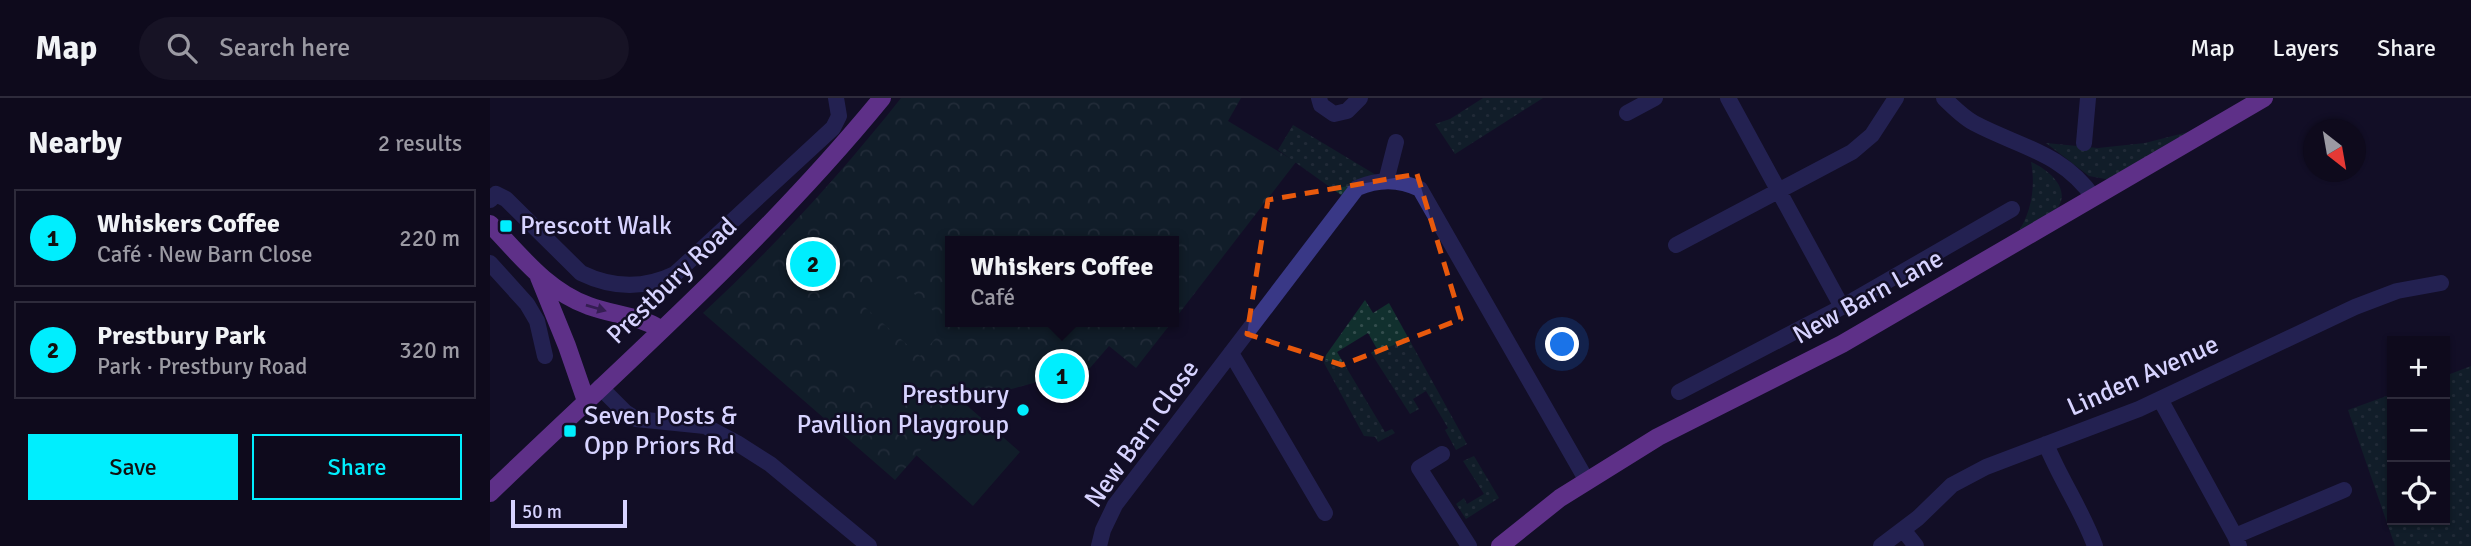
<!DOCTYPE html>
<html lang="en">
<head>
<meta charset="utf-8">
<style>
	body { margin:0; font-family:Signika,sans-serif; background:#171325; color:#f1f3f6 }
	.controls { position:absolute; right:21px; bottom:21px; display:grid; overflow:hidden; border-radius:0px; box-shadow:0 2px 5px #0004 }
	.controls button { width:63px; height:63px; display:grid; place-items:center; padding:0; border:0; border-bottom:2px solid #2e2b3b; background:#0e0a1c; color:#f1f3f6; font:35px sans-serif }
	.compass { position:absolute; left:1813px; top:21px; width:63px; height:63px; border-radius:50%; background:#0e0a1c; box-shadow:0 2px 5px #0004; rotate:149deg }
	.scale { position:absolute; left:21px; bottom:18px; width:116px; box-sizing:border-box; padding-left:7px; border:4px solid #d7d3ff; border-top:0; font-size:19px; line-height:24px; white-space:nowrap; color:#d7d3ff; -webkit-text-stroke:5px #120e26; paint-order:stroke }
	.you { position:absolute; left:1073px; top:247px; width:24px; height:24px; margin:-18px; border:5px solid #fff; border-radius:50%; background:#1a73e8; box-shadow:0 0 0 10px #1a73e833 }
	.badge { display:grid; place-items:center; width:46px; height:46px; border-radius:50%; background:#00eefe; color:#111; font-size:23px; font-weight:700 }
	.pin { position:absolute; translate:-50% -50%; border:4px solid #fff; box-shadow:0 2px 7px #0006 }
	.popup { position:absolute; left:455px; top:138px; width:234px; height:91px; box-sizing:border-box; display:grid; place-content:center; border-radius:0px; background:#0e0a1c; filter:drop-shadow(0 2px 5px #0005); font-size:23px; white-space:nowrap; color:#9b9aa3 }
	.popup b { font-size:26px; color:#f1f3f6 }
	.popup::after { content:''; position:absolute; left:50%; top:100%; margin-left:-14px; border:14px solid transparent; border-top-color:#0e0a1c }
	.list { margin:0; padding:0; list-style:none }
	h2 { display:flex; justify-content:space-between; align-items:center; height:91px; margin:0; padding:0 28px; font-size:30px }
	h2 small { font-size:23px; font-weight:400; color:#9b9aa3 }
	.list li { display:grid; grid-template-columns:46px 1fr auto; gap:21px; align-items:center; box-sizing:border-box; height:98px; margin:0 14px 14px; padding:0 14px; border:2px solid #2e2b3b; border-radius:0px }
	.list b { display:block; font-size:26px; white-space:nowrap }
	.list p { margin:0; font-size:23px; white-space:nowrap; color:#9b9aa3 }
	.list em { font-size:23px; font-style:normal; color:#9b9aa3 }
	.actions { display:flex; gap:14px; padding:21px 28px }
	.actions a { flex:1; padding:16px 0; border:2px solid #00eefe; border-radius:0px; text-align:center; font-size:24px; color:#00eefe }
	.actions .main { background:#00eefe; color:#111 }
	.icon { flex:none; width:38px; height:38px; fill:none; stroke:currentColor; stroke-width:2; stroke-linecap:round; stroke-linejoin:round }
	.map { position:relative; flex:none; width:1981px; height:448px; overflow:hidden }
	header { display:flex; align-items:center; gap:42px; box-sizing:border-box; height:98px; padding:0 35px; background:#0e0a1c; border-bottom:2px solid #2e2b3b }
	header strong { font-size:33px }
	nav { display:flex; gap:38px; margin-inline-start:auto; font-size:24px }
	.search { width:490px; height:63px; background:#171325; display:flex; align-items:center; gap:18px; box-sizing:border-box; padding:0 24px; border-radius:38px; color:#9b9aa3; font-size:26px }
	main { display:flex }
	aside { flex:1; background:#0e0a1c }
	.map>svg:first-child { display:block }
</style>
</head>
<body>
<header>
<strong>Map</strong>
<div class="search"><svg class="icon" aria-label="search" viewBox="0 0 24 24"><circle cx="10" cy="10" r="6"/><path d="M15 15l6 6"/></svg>Search here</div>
<nav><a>Map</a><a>Layers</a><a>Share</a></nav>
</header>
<main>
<aside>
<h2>Nearby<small>2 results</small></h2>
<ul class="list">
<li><span class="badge">1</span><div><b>Whiskers Coffee</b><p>Café · New Barn Close</p></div><em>220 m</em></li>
<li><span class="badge">2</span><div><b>Prestbury Park</b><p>Park · Prestbury Road</p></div><em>320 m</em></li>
</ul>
<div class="actions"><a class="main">Save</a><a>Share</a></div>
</aside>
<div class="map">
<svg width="1981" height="448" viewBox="0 0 1981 448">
	<defs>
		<pattern id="grass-dots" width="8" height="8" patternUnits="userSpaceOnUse" patternTransform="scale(1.75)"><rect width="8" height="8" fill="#11302e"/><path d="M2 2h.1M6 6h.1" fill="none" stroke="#334d4d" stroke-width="1.8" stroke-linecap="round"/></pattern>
		<pattern id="forest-crowns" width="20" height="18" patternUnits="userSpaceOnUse" patternTransform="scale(1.75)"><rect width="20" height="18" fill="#11302e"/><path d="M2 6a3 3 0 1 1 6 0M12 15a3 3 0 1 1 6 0" fill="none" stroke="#334d4d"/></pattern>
	</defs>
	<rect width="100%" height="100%" fill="#120e26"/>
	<path fill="url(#grass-dots)" d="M993,0H1053L965,56L945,26L960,21Z
		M803,27L896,83L858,102L788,52Z
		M1698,34L1621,82L1599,78L1556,45L1608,50L1655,45Z
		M1541,64C1559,71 1585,94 1564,114C1555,124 1538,130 1526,137C1541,117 1546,89 1541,64Z
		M875,202L883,215L899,205L977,346L966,352L955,332L958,330L936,293L923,301L929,311L920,316L881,255L887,251L878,235L847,254L895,334L902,331L905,335L888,344L885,339L874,338L834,265L836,257Z
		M1981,268V448H1905L1858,312L1902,296V422H1955V278Z
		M984,358L1009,400L976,421L966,406L974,400L977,406L994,396L973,363Z"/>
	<path fill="url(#forest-crowns)" d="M411,0H751L738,23L806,64L684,222V143H460V224H682L646,270L619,248L600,270L473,304L405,382L213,215C284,149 351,76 411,0Z"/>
	<path fill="#11302e" d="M396,171L458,226L430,258L368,203Z
		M359,213L437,285L403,320L324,248Z
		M473,304L530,354L483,408L426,357Z"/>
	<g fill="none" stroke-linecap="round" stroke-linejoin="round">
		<path stroke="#393886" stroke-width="16" d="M829,0L831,7L844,16L857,13L870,0
			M1238,0L1352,209L1522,111
			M1454,0C1463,9 1473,19 1484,25C1529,49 1572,54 1604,100
			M1137,15L1165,0
			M1594,45L1598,0
			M896,83L906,44
			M0,102L6,96L16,101L91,175C122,190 154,191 185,176L343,30L349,18L346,0
			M1186,147L1362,54L1382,37L1406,0
			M0,165L37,206L47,223L55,258
			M741,255L835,415
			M110,289L135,314L146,321L215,328L247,345L280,366L379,448
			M1189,294L1352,209
			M1670,301L1745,438L1749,448
			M1556,346C1570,381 1592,412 1605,448
			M952,356L929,370L979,448
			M1414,433L1426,448
			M1745,438L1854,392
			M609,448L613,432L625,407L867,90C889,81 908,81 930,91L1097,383
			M1391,448L1428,420L1462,387L1496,369L1649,311L1865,209L1907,193L1951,185"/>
		<path stroke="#bb5aff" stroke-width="18" d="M0,126C30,157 57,193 99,208C123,217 148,217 170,231
			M49,179L77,248L96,303
			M0,395C133,267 275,143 392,0
			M1010,448L1070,400L1168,339L1352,246L1774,0"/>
	</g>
	<defs><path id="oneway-solid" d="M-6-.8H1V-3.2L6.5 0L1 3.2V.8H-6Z" transform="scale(1.75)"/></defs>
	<use fill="#5e3088" href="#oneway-solid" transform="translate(106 210) rotate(16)"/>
	<path d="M0 0H1981V448H0ZM927,76L971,221L852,267L757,236L778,102Z" fill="#120e26" fill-opacity=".55" fill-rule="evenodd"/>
	<path fill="none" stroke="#e8590c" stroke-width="5" stroke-dasharray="14 9" stroke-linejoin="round" d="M927,76L971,221L852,267L757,236L778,102Z"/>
	<g fill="#00eefe" stroke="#120e26" stroke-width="2.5">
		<rect x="9" y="121" width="14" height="14" rx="3.5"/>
		<circle cx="533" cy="312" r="7"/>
		<rect x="73" y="326" width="14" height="14" rx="3.5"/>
	</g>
	<g text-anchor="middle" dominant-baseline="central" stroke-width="5" stroke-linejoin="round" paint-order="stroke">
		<g font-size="26" fill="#d7d3ff" stroke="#120e26" text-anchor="start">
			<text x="30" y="128">Prescott Walk</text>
			<text x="519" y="297" text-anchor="end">Prestbury<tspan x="519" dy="30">Pavillion Playgroup</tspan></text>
			<text x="94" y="318">Seven Posts &amp;<tspan x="94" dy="30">Opp Priors Rd</tspan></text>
		</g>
		<g font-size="26" fill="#d7d3ff" stroke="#120e26">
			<text transform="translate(182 183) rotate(-44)">Prestbury Road</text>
			<text transform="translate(1378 199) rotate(-29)">New Barn Lane</text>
			<text transform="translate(1653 278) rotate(-24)">Linden Avenue</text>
			<text transform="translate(652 336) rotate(-54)">New Barn Close</text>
		</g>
	</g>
</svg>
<div class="controls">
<button>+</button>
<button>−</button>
<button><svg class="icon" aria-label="locate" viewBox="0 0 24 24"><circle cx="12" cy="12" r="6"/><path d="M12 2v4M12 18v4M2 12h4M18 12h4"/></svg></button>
</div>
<svg class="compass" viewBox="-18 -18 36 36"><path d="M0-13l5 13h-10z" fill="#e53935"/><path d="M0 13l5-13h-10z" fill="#9b9aa3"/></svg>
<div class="scale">50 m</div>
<div class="you"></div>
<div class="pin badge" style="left:572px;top:278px">1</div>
<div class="popup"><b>Whiskers Coffee</b>Café</div>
<div class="pin badge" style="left:323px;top:166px">2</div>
</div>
</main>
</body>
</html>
